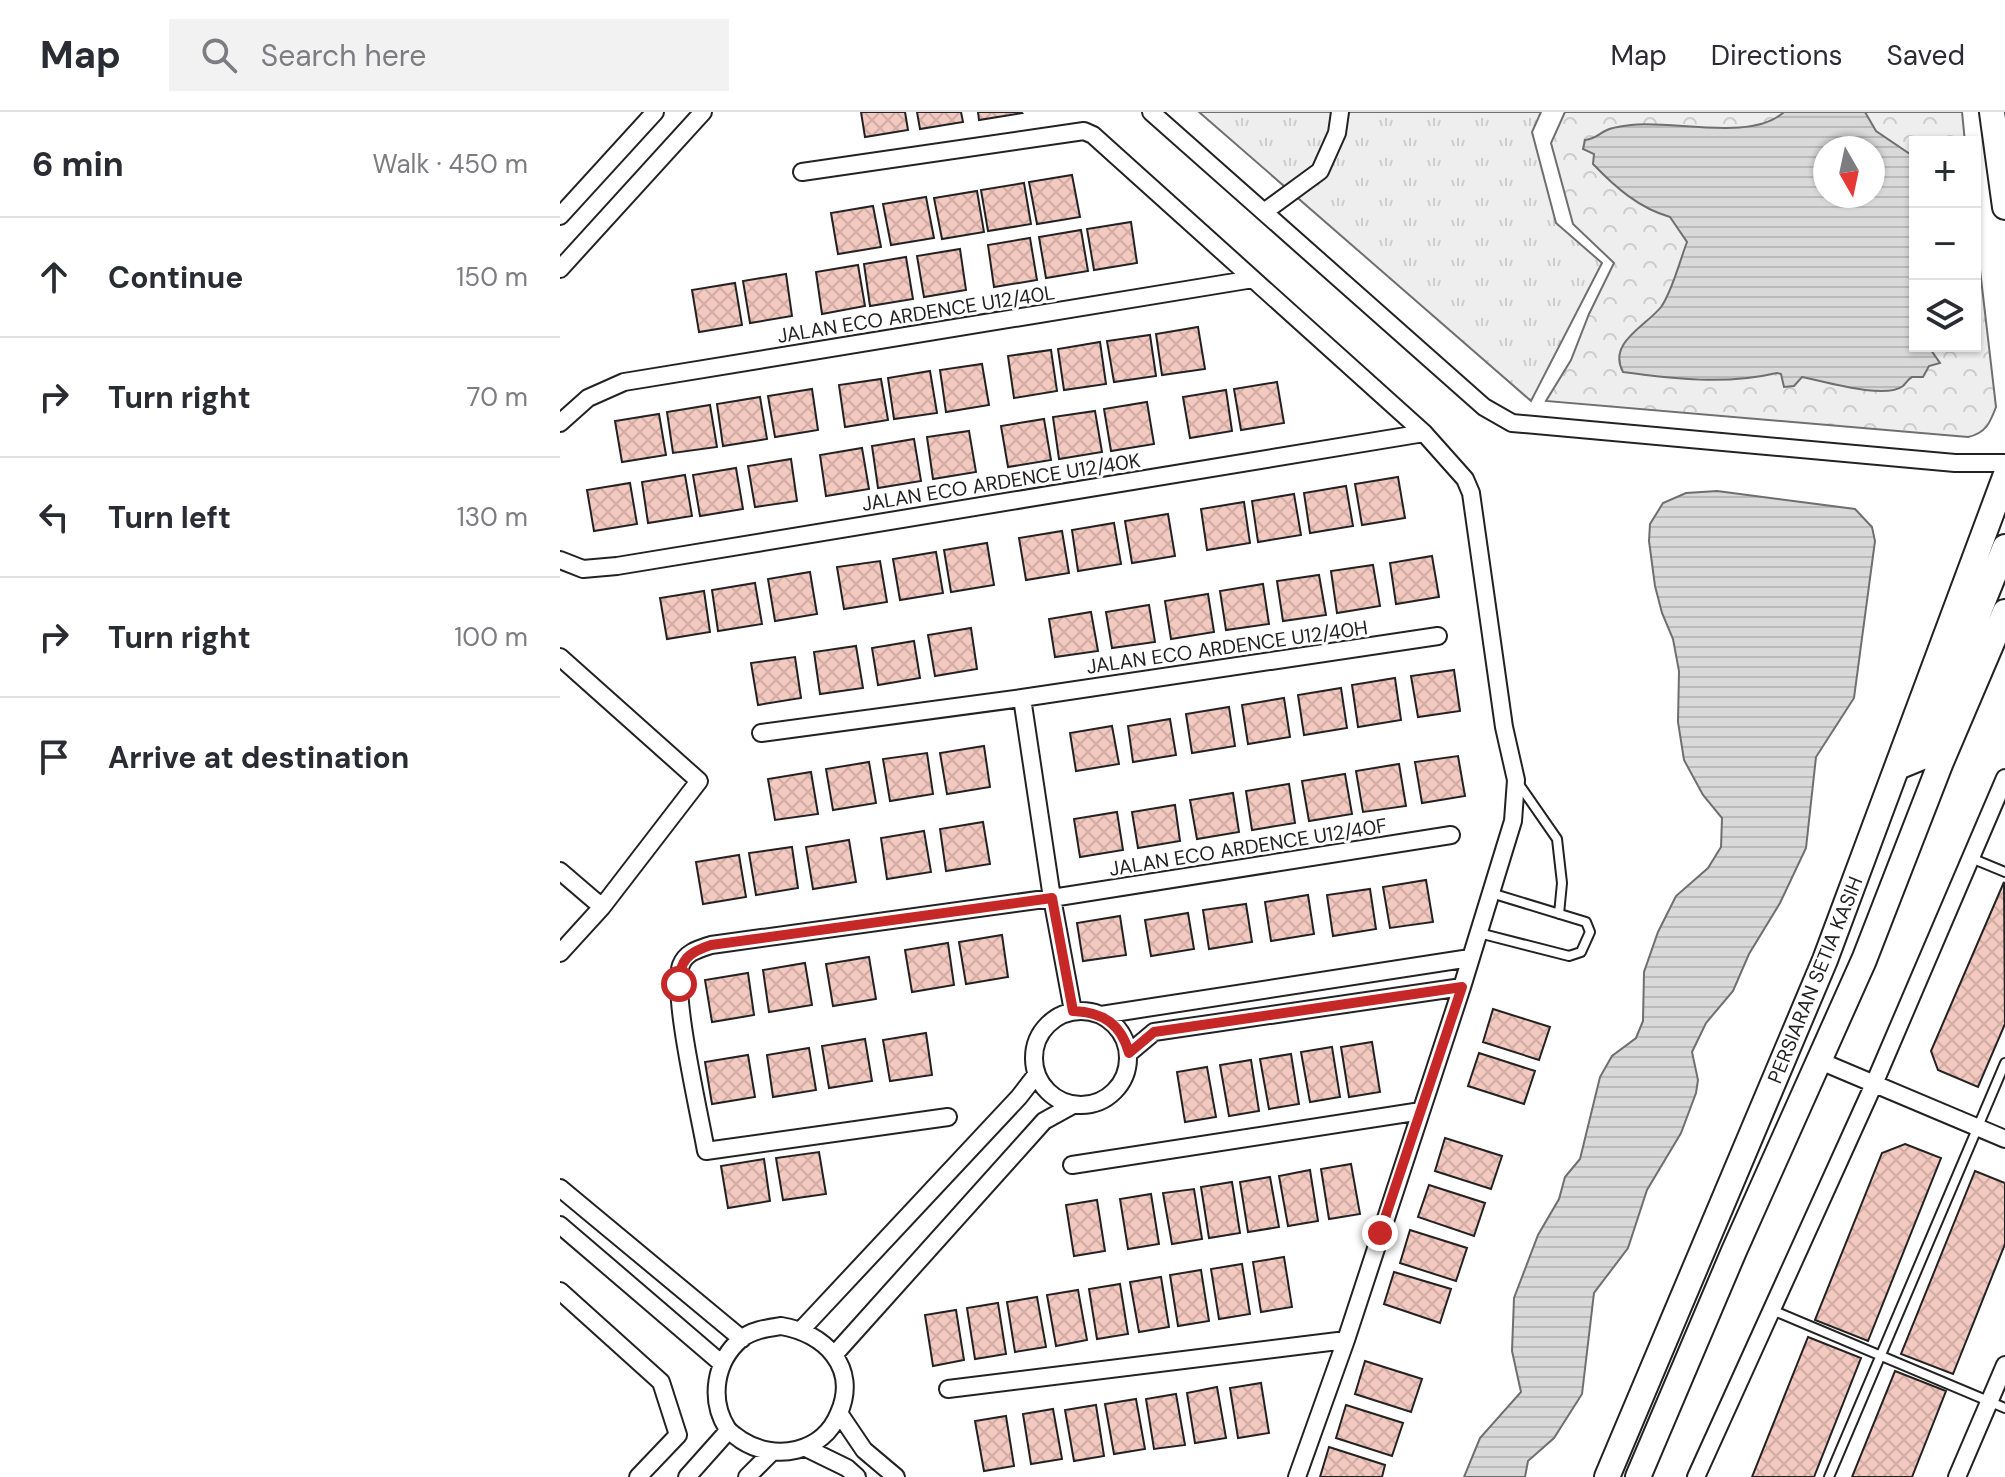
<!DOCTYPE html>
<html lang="en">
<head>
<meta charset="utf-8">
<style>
	body { margin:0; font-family:"DM Sans",sans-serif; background:#f2f2f3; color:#2b2b33 }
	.controls { position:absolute; right:24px; top:24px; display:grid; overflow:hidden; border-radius:0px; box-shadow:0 2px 6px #0004 }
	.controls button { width:72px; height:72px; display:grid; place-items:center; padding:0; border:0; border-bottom:2px solid #e1e1e2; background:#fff; color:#2b2b33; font:40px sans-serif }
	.compass { position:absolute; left:1253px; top:24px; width:72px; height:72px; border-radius:50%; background:#fff; box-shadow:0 2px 6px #0004; rotate:171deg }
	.stop { position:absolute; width:24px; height:24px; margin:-18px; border:6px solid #c62828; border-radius:50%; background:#fff }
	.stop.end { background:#c62828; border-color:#fff; box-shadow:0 2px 8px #0008 }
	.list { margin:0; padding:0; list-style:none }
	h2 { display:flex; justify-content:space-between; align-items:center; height:104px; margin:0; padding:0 32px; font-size:34px }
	h2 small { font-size:26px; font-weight:400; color:#7c7c81 }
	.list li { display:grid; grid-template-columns:52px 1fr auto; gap:24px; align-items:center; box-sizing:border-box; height:120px; padding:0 32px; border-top:2px solid #e1e1e2 }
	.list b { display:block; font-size:30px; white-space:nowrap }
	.list em { font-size:26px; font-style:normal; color:#7c7c81 }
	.icon { flex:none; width:44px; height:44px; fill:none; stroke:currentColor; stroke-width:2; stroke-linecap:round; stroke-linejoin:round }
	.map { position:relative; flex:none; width:1445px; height:1365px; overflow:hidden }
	header { display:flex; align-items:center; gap:48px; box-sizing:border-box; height:112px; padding:0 40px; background:#fff; border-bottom:2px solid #e1e1e2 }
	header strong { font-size:38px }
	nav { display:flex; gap:44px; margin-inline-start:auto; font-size:28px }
	.search { width:560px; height:72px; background:#f2f2f3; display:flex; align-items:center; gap:20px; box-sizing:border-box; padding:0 28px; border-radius:0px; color:#7c7c81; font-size:30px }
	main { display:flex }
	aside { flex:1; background:#fff }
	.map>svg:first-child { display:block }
</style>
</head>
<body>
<header>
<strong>Map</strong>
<div class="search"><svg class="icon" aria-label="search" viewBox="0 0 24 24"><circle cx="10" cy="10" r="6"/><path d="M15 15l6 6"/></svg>Search here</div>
<nav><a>Map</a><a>Directions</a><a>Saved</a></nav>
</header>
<main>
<aside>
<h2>6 min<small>Walk · 450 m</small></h2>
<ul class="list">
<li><svg class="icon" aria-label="ahead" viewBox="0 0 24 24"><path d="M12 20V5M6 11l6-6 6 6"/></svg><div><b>Continue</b></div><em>150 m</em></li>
<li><svg class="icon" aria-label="right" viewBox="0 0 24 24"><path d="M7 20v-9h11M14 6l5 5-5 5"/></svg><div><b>Turn right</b></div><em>70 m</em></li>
<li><svg class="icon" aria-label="left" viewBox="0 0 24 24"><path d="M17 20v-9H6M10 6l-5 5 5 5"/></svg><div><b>Turn left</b></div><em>130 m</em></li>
<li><svg class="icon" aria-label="right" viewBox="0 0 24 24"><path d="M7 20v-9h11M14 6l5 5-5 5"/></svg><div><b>Turn right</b></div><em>100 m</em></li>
<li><svg class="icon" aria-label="arrive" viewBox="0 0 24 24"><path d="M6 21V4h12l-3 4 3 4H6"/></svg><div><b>Arrive at destination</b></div></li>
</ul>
</aside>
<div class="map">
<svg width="1445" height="1365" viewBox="0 0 1445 1365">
	<defs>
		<pattern id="grass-tufts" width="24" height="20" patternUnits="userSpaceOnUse" patternTransform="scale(2)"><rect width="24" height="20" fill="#eee"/><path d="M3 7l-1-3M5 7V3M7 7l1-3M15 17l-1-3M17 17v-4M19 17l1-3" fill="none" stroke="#ccc"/></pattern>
		<pattern id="forest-crowns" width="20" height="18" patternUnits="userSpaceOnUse" patternTransform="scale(2)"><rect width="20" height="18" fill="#eee"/><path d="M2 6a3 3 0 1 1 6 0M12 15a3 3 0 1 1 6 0" fill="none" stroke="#ccc"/></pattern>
		<pattern id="water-rules" width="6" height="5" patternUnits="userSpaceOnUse" patternTransform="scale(2)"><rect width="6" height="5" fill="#d9d9d9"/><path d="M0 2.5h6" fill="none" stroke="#bababa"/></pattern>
		<pattern id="building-cross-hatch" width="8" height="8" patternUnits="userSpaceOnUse" patternTransform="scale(2)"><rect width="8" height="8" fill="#f3c9c0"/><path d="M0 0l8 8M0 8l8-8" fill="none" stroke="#d0aca5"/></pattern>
	</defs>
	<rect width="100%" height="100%" fill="#fff"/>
	<path fill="url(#grass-tufts)" stroke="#6f6f6f" stroke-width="2" d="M639,0H981L972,20L996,111L1042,151L971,289Z"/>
	<path fill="url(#forest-crowns)" stroke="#6f6f6f" stroke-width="2" fill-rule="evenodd" d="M1005,0H1402L1405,30H1355V234H1415V115L1436,295C1430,311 1426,321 1408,325L986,289L1011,248L1029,202L1054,151L1013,112L991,31ZM1265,36H1313V84H1265Z"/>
	<path fill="url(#water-rules)" stroke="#6f6f6f" stroke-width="2" fill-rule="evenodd" d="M1224,0H1305L1316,19L1350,42L1355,38V234H1368L1380,251L1369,254L1363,265H1352C1348,267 1346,271 1343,274C1325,288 1263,269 1242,265L1234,274L1224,275L1221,262L1217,261C1166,273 1114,267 1063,260C1047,231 1086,214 1101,195C1112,180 1120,148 1127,130L1110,105C1079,96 1056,76 1033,52L1034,42L1023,37L1025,28C1038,26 1036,23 1047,18C1053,15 1064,14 1071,13C1114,8 1191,30 1224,0ZM1265,36H1313V84H1265Z
		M1157,379L1295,397L1312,415L1315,429L1294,586L1256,645L1246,736L1220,791L1189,842L1173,879L1146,911L1132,940L1138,968L1136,981L1121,1021L1087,1078L1068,1136L1034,1181L1022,1282L994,1326L968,1349L965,1365H904L920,1326L961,1280L952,1239L954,1186L978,1123L999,1087L1005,1065L1020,1047L1040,965L1052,944L1076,926L1083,909L1084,860L1098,820L1116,784L1148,756L1161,735L1162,706L1143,683L1124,648L1118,610L1119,559L1113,527L1102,501L1095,474L1089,429L1090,412L1103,391L1126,381Z"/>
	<path fill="url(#building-cross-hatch)" stroke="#222" stroke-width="2" d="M301,0H345L348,18L305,25Z
		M357,0H401L403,10L360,17Z
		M418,0H461L462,1L419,8Z
		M512,63L520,105L477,112L469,70Z
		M464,71L471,112L428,119L421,78Z
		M417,79L424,120L382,127L374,86Z
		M366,85L374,126L331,133L323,92Z
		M313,94L321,135L278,142L271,101Z
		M571,110L577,151L534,158L527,117Z
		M521,118L528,159L486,166L479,125Z
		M470,126L477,168L434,175L428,133Z
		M400,137L406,178L364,185L357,144Z
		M346,145L353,187L310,194L304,152Z
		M298,153L305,194L262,202L256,160Z
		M226,162L232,204L190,211L183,169Z
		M175,171L182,213L139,220L132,178Z
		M638,215L645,257L602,263L596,222Z
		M590,223L596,264L554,270L547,229Z
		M540,230L546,272L504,278L498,237Z
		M491,238L497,279L454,286L448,244Z
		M422,252L429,293L386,300L380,258Z
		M370,259L377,301L334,307L328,266Z
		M321,267L328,308L285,315L279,273Z
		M717,270L724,311L681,318L674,277Z
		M252,277L258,318L215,325L208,284Z
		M666,278L672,319L630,326L623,285Z
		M200,285L207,327L163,334L157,292Z
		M587,290L594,332L551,339L544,297Z
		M150,293L157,335L113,341L107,300Z
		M535,299L542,340L499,347L493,305Z
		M99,302L106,343L62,350L55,309Z
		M484,307L491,348L448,355L441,314Z
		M409,319L416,360L373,367L367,325Z
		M354,327L361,369L318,376L312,334Z
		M302,336L309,377L266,384L260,343Z
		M231,347L237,389L195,395L188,354Z
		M176,356L183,397L140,404L133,363Z
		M125,363L132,404L88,411L82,370Z
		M838,365L845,406L802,413L795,372Z
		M70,371L77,412L34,419L27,378Z
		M786,374L793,414L750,421L744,381Z
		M734,382L741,423L698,430L692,389Z
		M684,390L690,431L647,438L641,397Z
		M608,402L615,444L572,451L565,409Z
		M554,411L561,452L518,459L512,418Z
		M502,419L509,461L466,468L459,426Z
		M427,431L434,473L391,480L384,438Z
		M376,440L383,481L340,488L333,447Z
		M872,444L879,485L836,492L830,451Z
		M320,449L327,490L284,497L277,455Z
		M813,453L820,494L777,501L771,459Z
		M250,460L257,502L215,509L208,467Z
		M759,463L766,503L723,509L717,469Z
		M195,471L202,512L158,519L152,478Z
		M703,472L709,512L666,518L660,479Z
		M144,479L150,520L107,527L100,486Z
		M648,482L654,520L611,527L605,489Z
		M589,493L595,530L552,536L546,500Z
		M531,500L538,539L495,545L489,507Z
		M411,516L417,557L375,564L368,523Z
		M354,529L360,566L318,573L312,536Z
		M296,534L303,576L260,582L254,540Z
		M235,545L241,586L198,593L191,551Z
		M894,558L900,599L858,605L851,564Z
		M835,566L841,608L798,615L792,573Z
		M781,576L787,616L744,623L738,583Z
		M724,586L730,625L688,632L682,593Z
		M669,595L675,634L632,641L626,602Z
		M610,607L616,643L573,650L568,614Z
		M552,614L559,652L516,659L510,621Z
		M424,634L430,675L387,682L380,641Z
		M367,641L373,682L330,689L323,647Z
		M898,644L905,684L862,691L855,650Z
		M309,650L316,691L273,698L266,657Z
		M839,652L846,694L803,700L796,659Z
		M251,660L258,702L215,708L208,667Z
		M785,662L792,702L749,709L742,669Z
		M729,672L735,711L692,718L686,679Z
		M673,681L679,720L637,727L630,688Z
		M615,693L620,729L578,736L572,700Z
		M557,700L563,738L520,745L514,707Z
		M423,710L430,752L386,759L380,717Z
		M364,719L371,760L327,767L321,726Z
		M289,728L296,770L253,777L246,735Z
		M232,735L238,776L196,783L189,741Z
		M179,743L186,785L143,792L136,750Z
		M866,768L873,810L830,816L823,775Z
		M1444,770L1445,912L1418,975L1378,958L1371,939Z
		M810,777L816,817L773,824L767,783Z
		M748,783L754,822L711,829L705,790Z
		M686,792L692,830L649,837L643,798Z
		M628,801L634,837L591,844L585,808Z
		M560,804L566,843L523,849L517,811Z
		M442,823L448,865L406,872L399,830Z
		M388,831L394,873L352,880L345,838Z
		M309,845L316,887L273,894L266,852Z
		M245,851L252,893L209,900L203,858Z
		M188,861L194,903L152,910L145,868Z
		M933,897L990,915L979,948L923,930Z
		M366,921L372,963L330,969L323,928Z
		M305,927L312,969L269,976L262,934Z
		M812,930L820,980L789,985L781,935Z
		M772,935L780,985L750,990L741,940Z
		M249,936L256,978L213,985L207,943Z
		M919,941L975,959L964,992L908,974Z
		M731,942L739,992L709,997L700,947Z
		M188,943L195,985L152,992L145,950Z
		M691,948L699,999L669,1004L660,953Z
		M647,955L656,1005L625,1010L617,960Z
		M885,1026L942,1044L931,1077L875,1059Z
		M1345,1032L1381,1046L1308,1229L1255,1208L1322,1041Z
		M259,1040L266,1082L223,1088L216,1046Z
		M204,1047L210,1089L168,1096L161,1054Z
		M791,1052L800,1102L769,1107L761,1057Z
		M750,1058L758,1109L728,1114L719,1064Z
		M1415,1059L1445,1071V1132L1393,1262L1341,1242Z
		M710,1065L719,1115L688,1120L680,1070Z
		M672,1070L680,1121L649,1126L641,1075Z
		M869,1073L925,1091L914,1124L858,1105Z
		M634,1077L642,1127L612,1132L603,1081Z
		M591,1082L599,1132L568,1137L560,1087Z
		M537,1088L545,1139L514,1144L506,1093Z
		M850,1118L907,1136L896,1169L840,1151Z
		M724,1145L732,1195L701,1200L693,1150Z
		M682,1152L690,1202L659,1207L651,1157Z
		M641,1158L649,1209L618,1214L610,1163Z
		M834,1160L891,1177L880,1211L824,1192Z
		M601,1165L609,1215L579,1220L570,1170Z
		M560,1172L568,1222L537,1227L529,1177Z
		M518,1178L527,1228L496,1234L487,1183Z
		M477,1185L486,1235L455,1240L447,1190Z
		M438,1191L446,1242L415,1247L407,1196Z
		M396,1198L404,1248L373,1254L365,1203Z
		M1248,1225L1301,1246L1254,1365H1192Z
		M805,1249L862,1267L851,1300L795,1282Z
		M1335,1259L1386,1279L1352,1365H1292Z
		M701,1271L709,1321L678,1326L670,1276Z
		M657,1275L666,1326L635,1331L627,1281Z
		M616,1282L625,1333L594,1337L586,1287Z
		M576,1287L585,1337L554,1342L545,1292Z
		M536,1293L544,1344L514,1349L505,1298Z
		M786,1293L843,1311L832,1344L776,1326Z
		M493,1297L502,1347L471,1352L463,1302Z
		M446,1304L454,1354L424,1359L415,1309Z
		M769,1335L825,1353L822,1365H760Z"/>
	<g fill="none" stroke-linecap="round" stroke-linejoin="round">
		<g stroke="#222" stroke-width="12">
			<path id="lane" d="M958,671L997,727L1002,771L999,802
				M1411,746L1445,760
				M919,821L1009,844L1021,840L1030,820L1026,810L931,781
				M1212,1198L1445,1296
				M1269,1365L1445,951"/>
		</g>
		<g stroke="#222" stroke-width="20">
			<path id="street" d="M591,0L924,295L952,311L1395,351H1445
				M242,60L524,19L533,23L864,321L905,367L911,381L944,615L956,668L953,709L902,875L786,1228L737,1365
				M704,100L760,59L777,21L780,0
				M0,104L95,0
				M0,157L143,0
				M0,311L28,286L64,270L693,167
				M0,448L23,457L57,454L864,321
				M0,545L139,669L42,795L0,841
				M462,586L492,786L513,899
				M201,621L462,586L878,524
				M0,759L42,795
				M474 946a47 47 0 1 1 94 0a47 47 0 1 1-94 0Z
				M541,903L910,846
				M569,941L594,920L902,875
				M1260,949L1445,1027
				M388,1005L146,1039C140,1004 111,880 121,853C126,840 139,837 151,833L492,786L891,723
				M512,1053L861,999
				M0,1076L182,1227
				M0,1113L161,1251
				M0,1179L101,1270L118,1323L78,1365
				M221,1214C264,1221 299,1255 279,1301C263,1341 215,1350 181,1328C176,1324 170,1321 167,1316C149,1287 155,1249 181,1227C192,1218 208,1216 221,1214Z
				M242,1217L459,985L476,963
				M274,1243L484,1009L513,993
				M388,1277L786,1228
				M279,1301L304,1338L336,1365
				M246,1336L287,1356L297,1365
				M127,1365L168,1319
				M187,1365L212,1340
				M1136,1365L1314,972L1445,666
				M1397,1365L1445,1253"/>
		</g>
		<g stroke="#222" stroke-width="28">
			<path id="secondary" d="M1432,0L1445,95
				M1338,655L1360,646L1445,435
				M1047,1365L1265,848L1445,365
				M1078,1365L1174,1139L1304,848L1381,650L1445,500"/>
		</g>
		<use href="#lane" stroke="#fff" stroke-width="8"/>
		<use href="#street" stroke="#fff" stroke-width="16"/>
		<use href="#secondary" stroke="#fff" stroke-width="24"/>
	</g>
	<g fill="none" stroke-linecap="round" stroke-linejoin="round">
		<path stroke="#c62828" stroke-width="10" d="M119,872C119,848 129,840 151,833L492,786L513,899C543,900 561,912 569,941L594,920L902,875L820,1121"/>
	</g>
	<g text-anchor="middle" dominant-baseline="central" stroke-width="6" stroke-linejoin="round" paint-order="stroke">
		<g font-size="20" fill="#222" stroke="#fff">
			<text transform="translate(356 202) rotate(-9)">JALAN ECO ARDENCE U12/40L</text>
			<text transform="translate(441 370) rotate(-9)">JALAN ECO ARDENCE U12/40K</text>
			<text transform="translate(667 535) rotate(-8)">JALAN ECO ARDENCE U12/40H</text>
			<text transform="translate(688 735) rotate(-9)">JALAN ECO ARDENCE U12/40F</text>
			<text transform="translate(1255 868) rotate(-68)">PERSIARAN SETIA KASIH</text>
		</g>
	</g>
</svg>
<div class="controls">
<button>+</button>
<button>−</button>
<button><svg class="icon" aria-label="layers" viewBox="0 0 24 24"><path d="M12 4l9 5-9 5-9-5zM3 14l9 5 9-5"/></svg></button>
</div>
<svg class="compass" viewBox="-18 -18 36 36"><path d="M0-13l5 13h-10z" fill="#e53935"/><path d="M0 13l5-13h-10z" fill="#7c7c81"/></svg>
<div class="stop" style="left:119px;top:872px"></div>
<div class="stop end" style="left:820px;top:1121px"></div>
</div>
</main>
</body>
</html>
